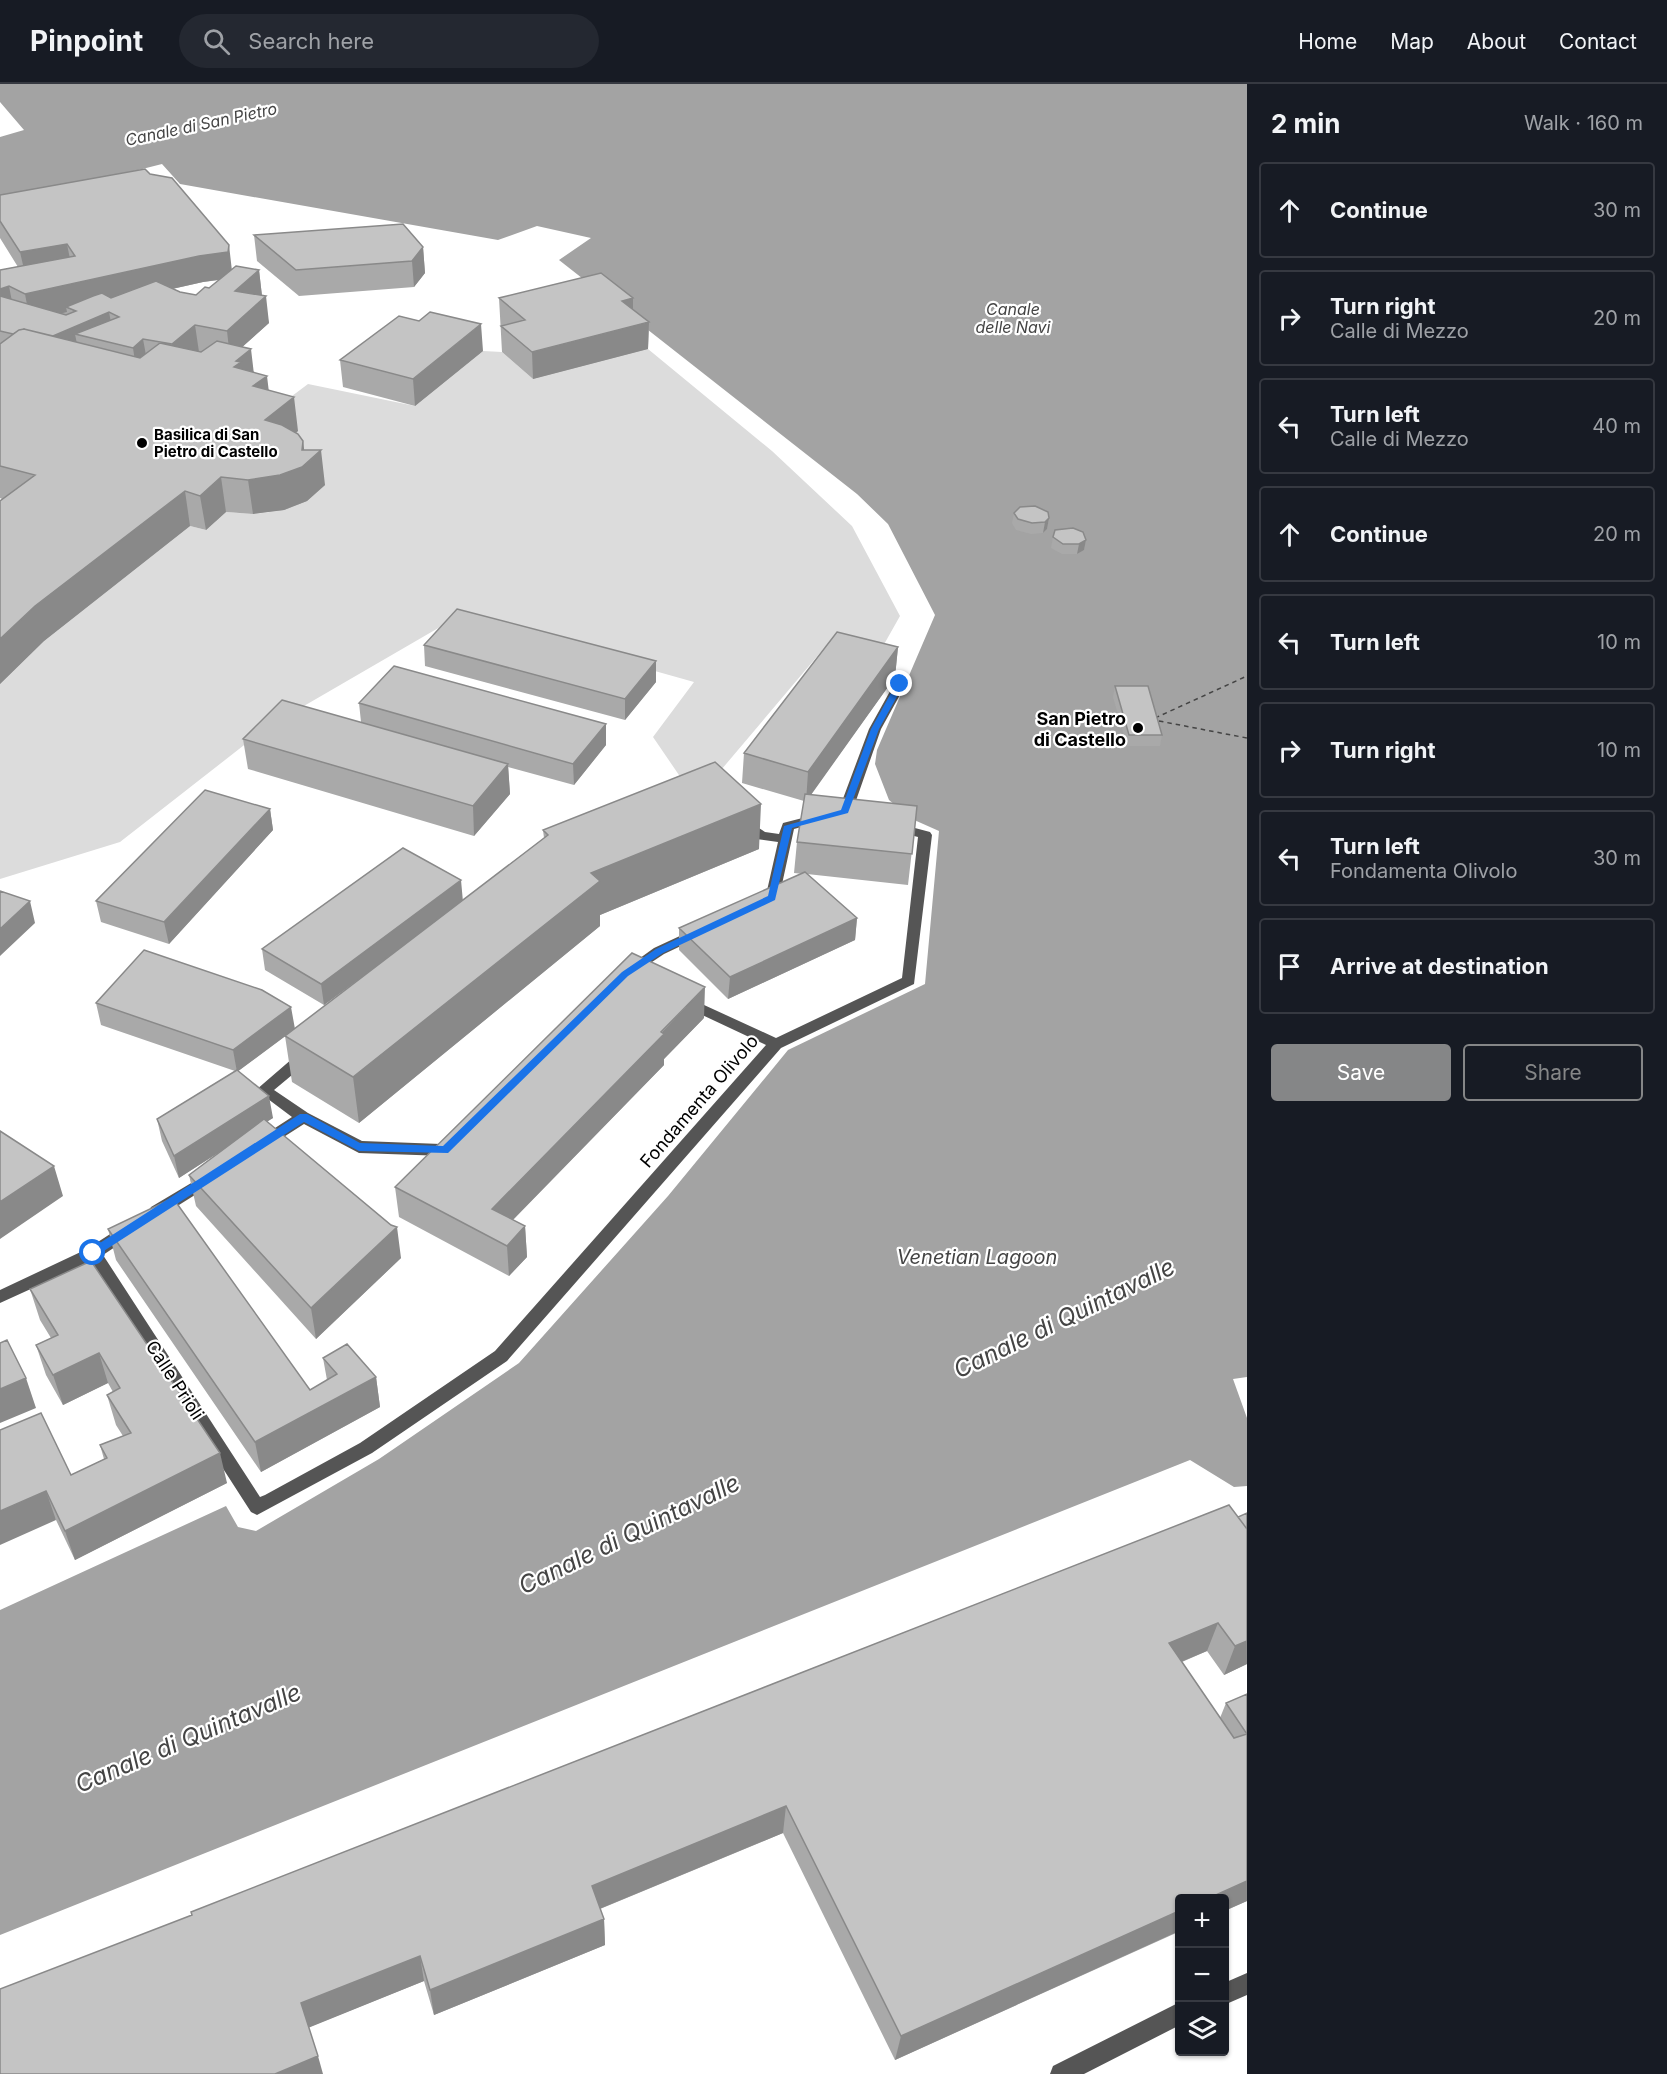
<!DOCTYPE html>
<html lang="en">
<head>
<meta charset="utf-8">
<style>
	body { margin:0; font-family:Inter,sans-serif; background:#242831; color:#f1f3f6 }
	.controls { position:absolute; right:18px; bottom:18px; display:grid; overflow:hidden; border-radius:6px; box-shadow:0 2px 4px #0004 }
	.controls button { width:54px; height:54px; display:grid; place-items:center; padding:0; border:0; border-bottom:2px solid #363941; background:#171b24; color:#f1f3f6; font:30px sans-serif }
	.stop { position:absolute; width:18px; height:18px; margin:-14px; border:4px solid #1a73e8; border-radius:50%; background:#fff }
	.stop.end { background:#1a73e8; border-color:#fff; box-shadow:0 2px 6px #0008 }
	.list { margin:0; padding:0; list-style:none }
	h2 { display:flex; justify-content:space-between; align-items:center; height:78px; margin:0; padding:0 24px; font-size:26px }
	h2 small { font-size:20px; font-weight:400; color:#9ea1a6 }
	.list li { display:grid; grid-template-columns:39px 1fr auto; gap:18px; align-items:center; box-sizing:border-box; height:96px; margin:0 12px 12px; padding:0 12px; border:2px solid #363941; border-radius:6px }
	.list b { display:block; font-size:22px; white-space:nowrap }
	.list p { margin:0; font-size:20px; white-space:nowrap; color:#9ea1a6 }
	.list em { font-size:20px; font-style:normal; color:#9ea1a6 }
	.actions { display:flex; gap:12px; padding:18px 24px }
	.actions a { flex:1; padding:14px 0; border:2px solid #858687; border-radius:6px; text-align:center; font-size:21px; color:#858687 }
	.actions .main { background:#858687; color:#fff }
	.icon { flex:none; width:33px; height:33px; fill:none; stroke:currentColor; stroke-width:2; stroke-linecap:round; stroke-linejoin:round }
	.map { position:relative; flex:none; width:1247px; height:1990px; overflow:hidden }
	header { display:flex; align-items:center; gap:36px; box-sizing:border-box; height:84px; padding:0 30px; background:#171b24; border-bottom:2px solid #363941 }
	header strong { font-size:28px }
	nav { display:flex; gap:33px; margin-inline-start:auto; font-size:21px }
	.search { width:420px; height:54px; background:#242831; display:flex; align-items:center; gap:15px; box-sizing:border-box; padding:0 21px; border-radius:33px; color:#9ea1a6; font-size:22px }
	main { display:flex }
	aside { flex:1; background:#171b24 }
	.map>svg:first-child { display:block }
</style>
</head>
<body>
<header>
<strong>Pinpoint</strong>
<div class="search"><svg class="icon" aria-label="search" viewBox="0 0 24 24"><circle cx="10" cy="10" r="6"/><path d="M15 15l6 6"/></svg>Search here</div>
<nav><a>Home</a><a>Map</a><a>About</a><a>Contact</a></nav>
</header>
<main>
<div class="map">
<svg width="1247" height="1990" viewBox="0 0 1247 1990">
	<rect width="100%" height="100%" fill="#fff"/>
	<path fill="#dcdcdc" d="M648,265L772,367L852,442L900,532L878,571L836,550L705,705L681,694L653,653L694,598L459,532L266,644L120,758L0,795V600L44,557L190,442L206,446L226,428C260,432 299,429 323,402L269,370L298,347L260,336L308,300L415,322L483,267L502,268L533,295Z"/>
	<path fill="#a3a3a3" d="M0,0H1247V1293L1233,1295L1247,1334V1402L1234,1403L1190,1376L0,1851V1526L226,1422L238,1443L256,1447L379,1375L519,1279L668,1112L788,966L925,900L939,747L912,735L889,716L875,680L877,666L935,531L888,440L857,410L559,176L591,154L537,142L498,156L180,100L162,80L0,121V53L24,46L0,18Z"/>
	<g fill="none" stroke-linecap="round" stroke-linejoin="round">
		<path stroke="#444" stroke-width="1.5" stroke-dasharray="4.5 4" stroke-linecap="butt" d="M1155,634L1247,592
			M1159,637L1247,654"/>
		<path fill="#555" fill-rule="evenodd" d="M900,596L906,600L881,645L852,728L850,731H840L838,728L869,645L894,600Z
			M818,730L825,734L823,737L794,745L779,814L770,820H760L758,817L766,811L778,758L756,755L736,738L743,734L765,748L779,750L783,739Z
			M896,739L930,748L932,751L914,900L781,964L507,1277L372,1369L257,1431L251,1428L90,1178L0,1219V1206L87,1165L121,1143H133L135,1147L133,1151L103,1171L260,1413L265,1411L360,1359L495,1267L766,961L681,921L679,918L681,915H691L776,954L902,894L918,753L891,746L889,743L891,740Z
			M697,844L704,849L702,852L664,870L634,890L629,892L622,887L654,864Z
			M305,967L312,972L310,976L274,1006L308,1029L362,1057L441,1060L450,1055L455,1057L458,1061L450,1070L445,1072L359,1069L304,1040L268,1063H258L255,1059L258,1055L292,1033L256,1006L300,968Z
			M208,1089L214,1091L216,1095L214,1099L163,1131H151L149,1127L151,1123Z
			M1247,1889V1911L1224,1921V1899Z
			M1180,1918V1941L1084,1990H1050L1053,1982Z"/>
	</g>
	<path fill="#a9a9a9" fill-rule="evenodd" d="M0,111L232,185L259,186L262,212L269,239L242,263L254,289L298,347L296,349L303,357L304,366L325,401L307,417L284,426L253,430L226,428L206,446L190,442L44,557L0,600V417L2,415L0,414V186L18,183L0,154ZM219,196L209,204L196,211L180,208L172,205L203,198Z
		M254,151L423,163L425,189L414,203L299,212L257,177Z
		M499,214L633,226L649,238L648,265L533,295L502,268Z
		M483,267L415,322L343,303L340,276Z
		M1014,429L1049,434L1047,445L1043,449L1031,450L1016,446L1012,439Z
		M1053,453L1086,456L1084,466L1077,470H1062L1051,464Z
		M424,561L656,598L625,636L425,582Z
		M898,563L895,593L810,711L917,722L908,801L807,790L857,834L855,856L728,915L679,866V844L803,790L794,789L797,758L804,717L742,699L744,669Z
		M1115,602L1162,651L1160,662H1127L1113,613Z
		M359,619L606,640V661L574,701L508,683L510,710L474,752L248,685L243,655L361,638Z
		M270,725L273,746L169,860L101,838L96,817Z
		M543,746L759,765L600,831V842L359,1039L292,998L285,952L238,987L273,1034L267,1037L401,1174L316,1255L196,1122L189,1091L222,1066L179,1094L162,1057L157,1035L235,987L101,941L96,919L295,945L362,893L324,921L265,886L262,865L463,816L544,754Z
		M704,934L664,975V981L513,1136L525,1142L527,1173L509,1192L399,1133L395,1103Z
		M108,1145L310,1306L327,1296L323,1274L376,1293L380,1323L261,1388L116,1176Z
		M91,1177L227,1399L75,1476L56,1436L0,1346L71,1391L104,1375L100,1361L123,1352L116,1341L107,1311L113,1308L108,1299L63,1321L46,1291L36,1261L51,1254L40,1236L30,1205Z
		M1229,1421L1247,1580L1224,1591L1207,1567L1182,1578L1220,1634L1226,1619L1247,1610V1817L895,1976L783,1749L600,1825L604,1835L605,1861L434,1931L424,1897L309,1943L192,1831L191,1828Z"/>
	<path fill="#898989" d="M67,160L72,185L26,194L20,168Z
		M229,161L232,187L231,194L203,198L74,227L66,223L67,228L30,237L25,210L199,172Z
		M423,163L425,189L414,203L412,177Z
		M259,186L262,212L235,207Z
		M9,202L14,228L0,233V205Z
		M266,212L269,239L230,274L227,247Z
		M633,214V241L622,217Z
		M109,228L114,254L75,250L79,270L51,253Z
		M649,238L648,265L533,295L532,268Z
		M481,240L483,267L415,322L413,295Z
		M195,241L199,268L176,287L172,260Z
		M143,255L148,282L137,291L133,264Z
		M251,265L255,299L234,283L236,277Z
		M267,292L271,325L253,302Z
		M294,313L298,347L269,370L265,336Z
		M303,357L306,380L321,366L325,401L307,417L284,426L253,430L248,396L302,366Z
		M221,393L226,428L206,446L200,412Z
		M185,407L190,442L44,557L0,600V555L35,522Z
		M1049,434L1047,445L1043,449L1045,438Z
		M1086,456L1084,466L1077,470L1079,460Z
		M898,563L895,593L806,718L808,688Z
		M656,577V598L625,636V615Z
		M606,640V661L574,701L573,680Z
		M508,680L510,710L474,752L473,722Z
		M761,720L759,765L600,831V842L359,1039L353,993L591,789Z
		M270,725L273,746L169,860L164,838Z
		M461,796L463,818L324,921L321,900Z
		M30,817L35,839L0,872V845Z
		M857,834L855,856L728,915L730,893Z
		M705,903L704,934L664,975V981L494,1155L492,1125Z
		M291,923L295,945L237,988L233,966Z
		M269,1012L273,1034L179,1094L174,1072Z
		M54,1082L63,1112L0,1155V1118Z
		M525,1142L527,1173L509,1192L507,1162Z
		M397,1143L401,1174L316,1255L311,1224Z
		M99,1269L108,1299L63,1321L53,1291Z
		M376,1293L380,1323L261,1388L255,1358Z
		M26,1294L36,1324L0,1339V1305Z
		M220,1369L227,1399L75,1476L65,1447Z
		M46,1407L56,1436L0,1461V1427Z
		M1218,1539L1207,1567L1159,1587L1169,1559Z
		M1247,1557V1580L1224,1591L1235,1562Z
		M786,1722L783,1749L592,1828V1802Z
		M1247,1797V1817L1224,1827V1815H1207Z
		M1179,1827V1847L895,1976L901,1952Z
		M604,1835L605,1861L434,1931L430,1906Z
		M420,1872L424,1897L308,1944L301,1919Z
		M318,1972L323,1990H275Z"/>
	<path fill="#c4c4c4" stroke="#898989" stroke-width="1.5" d="M145,85L150,90L172,94L229,161L228,168L199,172L25,210L9,202L0,205V186L75,172L67,160L20,168L0,137V111Z
		M403,140L423,163L412,177L296,186L254,151Z
		M236,182L259,186L235,207L266,212L227,247L195,241L172,260L143,255L133,264L75,250L119,233L109,228L53,252L24,245L19,246L13,250L0,247V212L66,231L76,227L66,223L93,212L102,209L111,214L156,197L180,208L196,211L205,203L209,204Z
		M601,189L633,214L622,217L649,238L532,268L501,242L525,236L499,214Z
		M430,228L481,240L413,295L340,276L399,232L419,237Z
		M24,245L140,274L160,259L201,268L217,257L251,265L236,277L241,278L234,283L267,292L253,302L294,313L265,336L282,341L298,350L303,357L302,366H321L302,383L280,391L248,396L221,393L200,412L185,407L35,522L0,555V417L35,391L0,382V260L19,246Z
		M1035,422L1048,428L1049,434L1045,438L1032,439L1018,435L1014,429L1020,423Z
		M1073,444L1083,448L1086,456L1079,460H1063L1053,453L1055,446Z
		M457,525L656,577L625,615L424,561Z
		M837,548L898,563L808,688L744,669Z
		M394,582L606,640L573,680L359,619Z
		M1115,602H1148L1162,651H1129Z
		M282,616L508,680L473,722L243,655Z
		M715,678L761,720L591,789L600,797L353,993L285,952L548,751L543,746Z
		M205,706L270,725L164,838L96,817Z
		M805,710L917,722L912,770L797,758Z
		M403,764L461,796L321,900L262,865Z
		M805,788L857,834L730,893L679,844Z
		M0,807L30,817L0,845Z
		M144,866L262,906L291,923L233,966L96,919Z
		M632,869L705,903L661,948L664,950L492,1125L525,1142L507,1162L395,1103Z
		M237,986L269,1012L174,1072L157,1035Z
		M264,1035L391,1141L397,1143L311,1224L189,1091Z
		M0,1047L54,1082L0,1118Z
		M173,1114L310,1306L337,1290L323,1274L347,1260L376,1293L255,1358L108,1145Z
		M91,1177L220,1369L65,1447L46,1407L0,1427V1346L41,1329L71,1391L107,1374L100,1361L131,1349L107,1311L120,1304L99,1269L53,1291L36,1261L58,1251L30,1205Z
		M7,1256L26,1294L0,1305V1259Z
		M1229,1421L1247,1445V1557L1235,1562L1218,1539L1169,1559L1234,1654L1247,1650L1226,1619L1247,1610V1797L1207,1815H1179V1827L901,1952L786,1722L592,1802L604,1835L430,1906L420,1872L301,1919L318,1972L275,1990H0V1905L192,1831L191,1828Z
		M1247,1429V1445L1238,1433Z"/>
	<path fill="#1a73e8" d="M900,598L904,600L879,645L848,729L792,744L775,816L663,869L628,892L448,1069L359,1067L304,1038L96,1172H89V1166L300,1030H307L360,1059L443,1062L622,888L656,865L768,812L784,742L841,726L871,645L896,600Z"/>
	<g fill="#000" stroke="#fff" stroke-width="2">
		<circle cx="142" cy="359" r="6"/>
		<circle cx="1138" cy="644" r="6"/>
	</g>
	<g text-anchor="middle" dominant-baseline="central" stroke-width="4.5" stroke-linejoin="round" paint-order="stroke">
		<g font-size="15" font-weight="bold" fill="#000" stroke="#fff" text-anchor="start">
			<text x="154" y="350">Basilica di San<tspan x="154" dy="17">Pietro di Castello</tspan></text>
		</g>
		<g font-size="16" font-style="italic" fill="#444" stroke="#fff">
			<text transform="translate(201 40) rotate(-12)">Canale di San Pietro</text>
			<text x="1013" y="225">Canale<tspan x="1013" dy="18">delle Navi</tspan></text>
		</g>
		<g font-size="18" font-weight="bold" fill="#000" stroke="#fff" text-anchor="end">
			<text x="1126" y="634">San Pietro<tspan x="1126" dy="21">di Castello</tspan></text>
		</g>
		<g font-size="18" fill="#000" stroke="#fff">
			<text transform="translate(699 1017) rotate(-49)">Fondamenta Olivolo</text>
			<text transform="translate(175 1296) rotate(57)">Calle Prioli</text>
		</g>
		<g font-size="20" font-style="italic" fill="#444" stroke="#fff">
			<text x="977" y="1173">Venetian Lagoon</text>
		</g>
		<g font-size="24" font-style="italic" fill="#444" stroke="#fff">
			<text transform="translate(1064 1234) rotate(-26)">Canale di Quintavalle</text>
			<text transform="translate(629 1450) rotate(-26)">Canale di Quintavalle</text>
			<text transform="translate(188 1654) rotate(-23)">Canale di Quintavalle</text>
		</g>
	</g>
</svg>
<div class="controls">
<button>+</button>
<button>−</button>
<button><svg class="icon" aria-label="layers" viewBox="0 0 24 24"><path d="M12 4l9 5-9 5-9-5zM3 14l9 5 9-5"/></svg></button>
</div>
<div class="stop" style="left:93px;top:1169px"></div>
<div class="stop end" style="left:900px;top:600px"></div>
</div>
<aside>
<h2>2 min<small>Walk · 160 m</small></h2>
<ul class="list">
<li><svg class="icon" aria-label="ahead" viewBox="0 0 24 24"><path d="M12 20V5M6 11l6-6 6 6"/></svg><div><b>Continue</b></div><em>30 m</em></li>
<li><svg class="icon" aria-label="right" viewBox="0 0 24 24"><path d="M7 20v-9h11M14 6l5 5-5 5"/></svg><div><b>Turn right</b><p>Calle di Mezzo</p></div><em>20 m</em></li>
<li><svg class="icon" aria-label="left" viewBox="0 0 24 24"><path d="M17 20v-9H6M10 6l-5 5 5 5"/></svg><div><b>Turn left</b><p>Calle di Mezzo</p></div><em>40 m</em></li>
<li><svg class="icon" aria-label="ahead" viewBox="0 0 24 24"><path d="M12 20V5M6 11l6-6 6 6"/></svg><div><b>Continue</b></div><em>20 m</em></li>
<li><svg class="icon" aria-label="left" viewBox="0 0 24 24"><path d="M17 20v-9H6M10 6l-5 5 5 5"/></svg><div><b>Turn left</b></div><em>10 m</em></li>
<li><svg class="icon" aria-label="right" viewBox="0 0 24 24"><path d="M7 20v-9h11M14 6l5 5-5 5"/></svg><div><b>Turn right</b></div><em>10 m</em></li>
<li><svg class="icon" aria-label="left" viewBox="0 0 24 24"><path d="M17 20v-9H6M10 6l-5 5 5 5"/></svg><div><b>Turn left</b><p>Fondamenta Olivolo</p></div><em>30 m</em></li>
<li><svg class="icon" aria-label="arrive" viewBox="0 0 24 24"><path d="M6 21V4h12l-3 4 3 4H6"/></svg><div><b>Arrive at destination</b></div></li>
</ul>
<div class="actions"><a class="main">Save</a><a>Share</a></div>
</aside>
</main>
</body>
</html>
